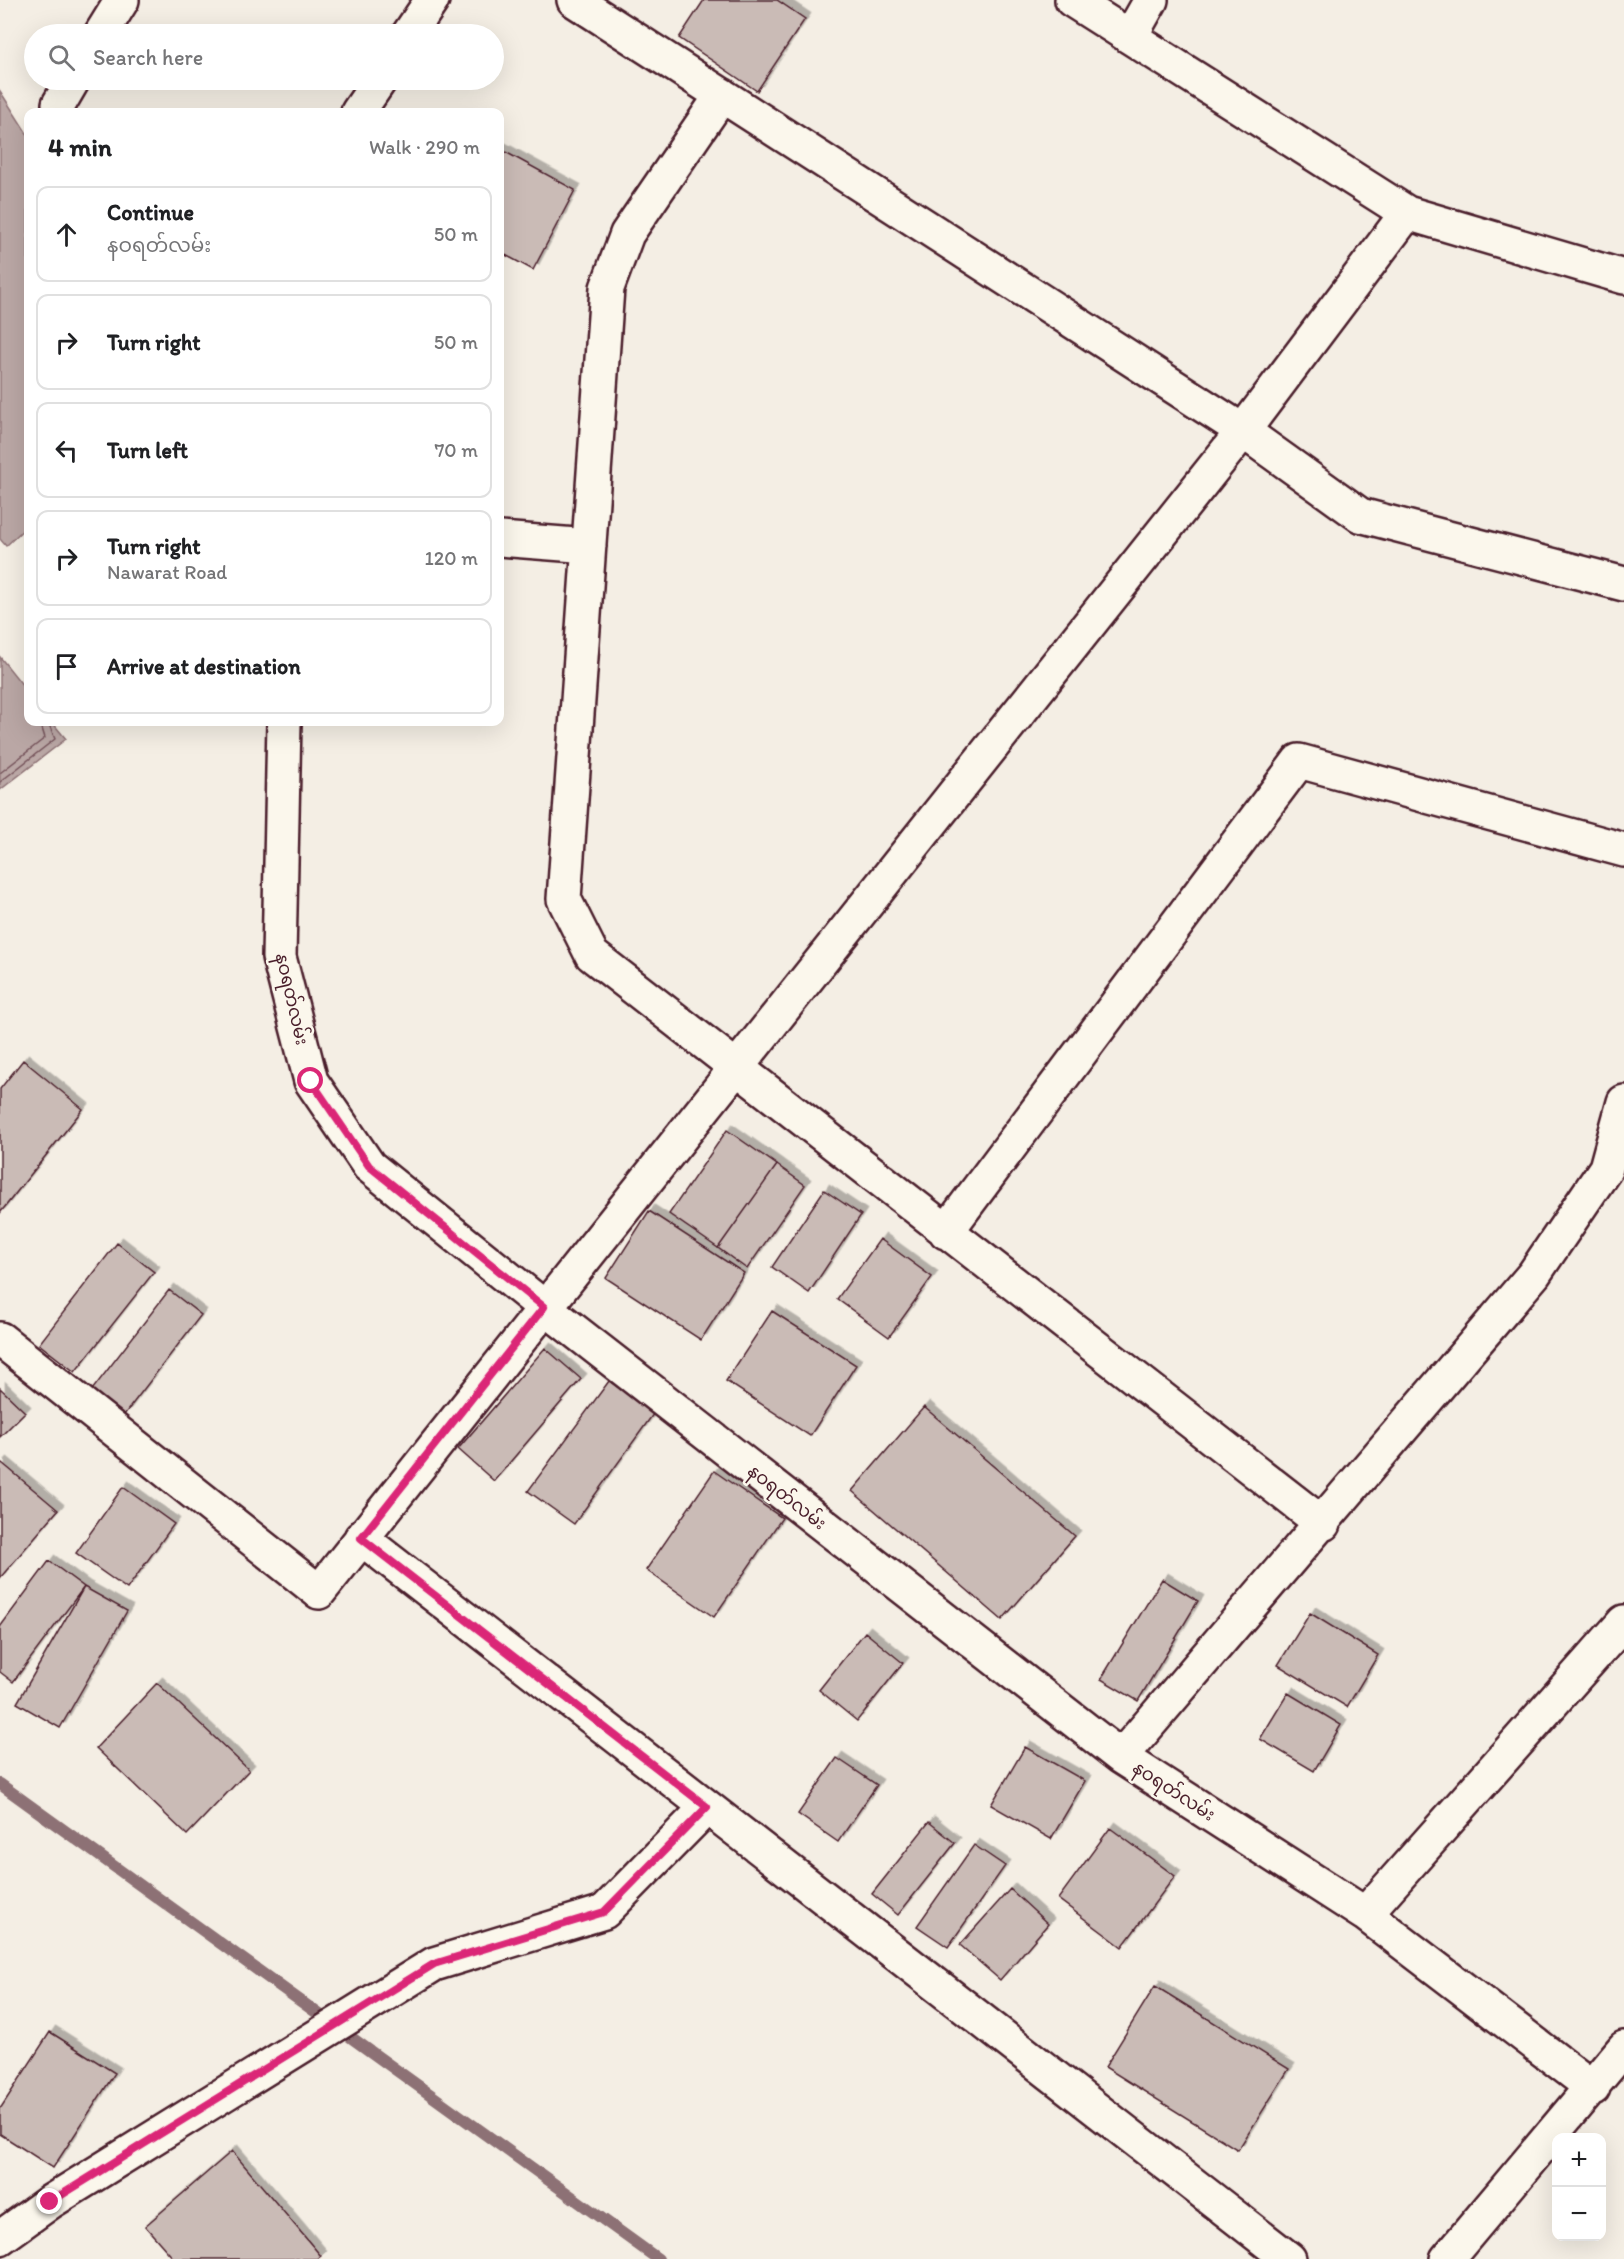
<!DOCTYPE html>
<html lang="en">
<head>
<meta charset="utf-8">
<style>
	body { margin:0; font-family:Itim,"Noto Sans Myanmar",sans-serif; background:#f6f6f6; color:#202124 }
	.controls { position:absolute; right:18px; bottom:18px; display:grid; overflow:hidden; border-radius:12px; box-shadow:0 6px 24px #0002 }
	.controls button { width:54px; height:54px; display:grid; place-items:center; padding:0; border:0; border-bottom:2px solid #e0e0e0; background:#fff; color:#202124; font:30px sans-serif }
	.stop { position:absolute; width:18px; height:18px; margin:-14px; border:4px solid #db2777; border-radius:50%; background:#fff }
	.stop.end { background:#db2777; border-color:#fff; box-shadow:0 2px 6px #0008 }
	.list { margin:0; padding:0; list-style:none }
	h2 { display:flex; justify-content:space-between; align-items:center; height:78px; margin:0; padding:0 24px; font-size:26px }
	h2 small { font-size:20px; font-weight:400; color:#757577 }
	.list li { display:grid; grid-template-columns:39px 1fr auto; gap:18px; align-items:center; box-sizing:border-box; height:96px; margin:0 12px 12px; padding:0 12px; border:2px solid #e0e0e0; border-radius:12px }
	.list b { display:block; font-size:22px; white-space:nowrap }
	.list p { margin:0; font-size:20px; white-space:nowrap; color:#757577 }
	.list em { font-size:20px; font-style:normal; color:#757577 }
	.icon { flex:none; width:33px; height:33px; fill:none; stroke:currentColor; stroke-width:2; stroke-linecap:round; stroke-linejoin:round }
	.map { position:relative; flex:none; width:1624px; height:2259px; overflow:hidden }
	.search { position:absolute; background:#fff; box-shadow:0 6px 24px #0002; left:24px; top:24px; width:480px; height:66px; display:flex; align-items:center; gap:15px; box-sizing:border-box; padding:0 21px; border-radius:33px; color:#757577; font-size:22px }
	.panel { position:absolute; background:#fff; box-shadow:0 6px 24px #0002; left:24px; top:108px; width:480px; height:618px; border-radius:12px }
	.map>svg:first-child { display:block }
</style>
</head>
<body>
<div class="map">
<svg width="1624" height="2259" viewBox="0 0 1624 2259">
	<defs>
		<filter id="shadow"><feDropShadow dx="5.5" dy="-5.5" stdDeviation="0" flood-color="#0004"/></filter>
	</defs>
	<rect width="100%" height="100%" fill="#f4eee4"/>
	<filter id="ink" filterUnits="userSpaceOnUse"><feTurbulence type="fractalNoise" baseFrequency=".0167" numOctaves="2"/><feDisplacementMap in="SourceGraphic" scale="12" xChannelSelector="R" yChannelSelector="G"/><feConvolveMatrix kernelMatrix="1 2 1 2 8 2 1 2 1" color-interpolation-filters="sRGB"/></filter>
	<g filter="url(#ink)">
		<path fill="#baa7a5" stroke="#8d7174" stroke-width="1.5" d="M0,91L28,135V525L6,546L0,539Z
			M0,657L28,692V722H52L66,739L0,790Z"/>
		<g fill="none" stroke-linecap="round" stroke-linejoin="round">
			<path stroke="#77555c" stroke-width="1.5" d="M0,773L45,738L40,722
				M0,782L55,739L48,722"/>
			<path stroke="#8d7174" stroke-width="12" d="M0,1784L658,2259"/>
		</g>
		<path fill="#cabbb6" stroke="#4a1f2b" stroke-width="1.5" filter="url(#shadow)" d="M704,0H777L805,19L757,91L679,38Z
			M500,149L575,190L533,270L500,252Z
			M23,1060L83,1109L0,1213V1089Z
			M727,1130L777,1165L718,1248L669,1214Z
			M777,1165L805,1185L747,1269L718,1248Z
			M824,1190L861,1215L809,1293L772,1267Z
			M649,1211L744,1273L701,1340L606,1278Z
			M880,1239L932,1277L889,1337L837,1299Z
			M117,1243L154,1272L75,1372L39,1344Z
			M169,1290L201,1315L124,1415L92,1390Z
			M772,1311L856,1365L810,1436L726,1381Z
			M545,1348L581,1379L494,1481L458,1449Z
			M609,1381L654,1413L574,1524L528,1491Z
			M0,1388L25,1412L0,1437Z
			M924,1407L1075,1536L1002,1620L852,1491Z
			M2,1463L58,1510L0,1578V1465Z
			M714,1471L782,1518L714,1617L646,1570Z
			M123,1487L174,1524L127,1589L76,1553Z
			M49,1561L84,1587L13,1682L0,1672V1627Z
			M1162,1579L1198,1601L1138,1701L1101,1679Z
			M84,1587L127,1611L60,1728L17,1703Z
			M1310,1613L1378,1655L1347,1707L1278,1665Z
			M865,1632L903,1663L857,1721L819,1690Z
			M157,1683L249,1770L187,1835L96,1748Z
			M1288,1693L1341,1725L1314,1771L1260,1739Z
			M1025,1747L1085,1781L1051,1839L991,1805Z
			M837,1758L877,1785L838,1842L798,1814Z
			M929,1822L955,1843L898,1915L872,1894Z
			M1110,1828L1175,1876L1122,1947L1058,1899Z
			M974,1845L1005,1866L948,1947L917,1926Z
			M1010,1889L1048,1924L1000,1980L960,1945Z
			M1155,1986L1289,2069L1238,2150L1105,2067Z
			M50,2032L115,2073L53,2168L0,2134V2109Z
			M232,2151L321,2256L317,2259H174L145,2226Z"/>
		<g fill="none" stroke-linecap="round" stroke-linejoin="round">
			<g stroke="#4a1f2b" stroke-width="38">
				<path id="minor" d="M574,0L1243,431L1360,515L1624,584
					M1072,0L1407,213L1624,277
					M101,34L122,0
					M409,34L432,0
					M1130,37L1151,0
					M722,95L627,234L607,288L564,899L592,955L1323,1524
					M59,104L73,80
					M358,112L380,80
					M500,539L589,546
					M284,722L279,957L311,1081L369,1166L544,1307L1121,1757L1365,1914L1593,2088
					M946,1232L1299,761L1624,850
					M0,1339L319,1592L1243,431L1407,213
					M361,1538L1289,2259
					M1121,1757L1534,1274L1606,1168L1624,1102
					M1365,1914L1624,1622
					M0,2238L50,2202L434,1964L604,1912L707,1807
					M1447,2259L1624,2048"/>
			</g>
			<use href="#minor" stroke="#fbf7ec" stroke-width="33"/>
		</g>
	</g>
	<g fill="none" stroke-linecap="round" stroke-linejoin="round" filter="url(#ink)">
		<path stroke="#db2777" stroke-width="8" d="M50,2202L434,1964L604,1912L707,1807L361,1538L544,1307L369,1166L311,1081"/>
	</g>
	<g text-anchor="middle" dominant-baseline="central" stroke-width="5" stroke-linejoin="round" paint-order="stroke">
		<g font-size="18" fill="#4a1f2b" stroke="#fbf7ec">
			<text transform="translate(292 999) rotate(77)">နဝရတ်လမ်း</text>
			<text transform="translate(787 1497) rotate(38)">နဝရတ်လမ်း</text>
			<text transform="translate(1174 1791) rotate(33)">နဝရတ်လမ်း</text>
		</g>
	</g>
</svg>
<div class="controls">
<button>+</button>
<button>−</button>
</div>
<div class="stop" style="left:311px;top:1081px"></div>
<div class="stop end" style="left:50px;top:2202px"></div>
<div class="search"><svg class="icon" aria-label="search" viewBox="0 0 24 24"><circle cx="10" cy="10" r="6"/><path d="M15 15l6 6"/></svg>Search here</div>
<section class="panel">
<h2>4 min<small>Walk · 290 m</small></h2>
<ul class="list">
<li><svg class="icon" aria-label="ahead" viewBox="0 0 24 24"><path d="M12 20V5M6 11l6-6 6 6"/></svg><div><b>Continue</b><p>နဝရတ်လမ်း</p></div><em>50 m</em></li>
<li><svg class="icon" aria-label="right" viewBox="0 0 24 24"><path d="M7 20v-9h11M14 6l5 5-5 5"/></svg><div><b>Turn right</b></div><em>50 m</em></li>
<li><svg class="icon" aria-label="left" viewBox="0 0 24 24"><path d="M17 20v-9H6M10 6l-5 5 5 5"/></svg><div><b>Turn left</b></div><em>70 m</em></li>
<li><svg class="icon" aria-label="right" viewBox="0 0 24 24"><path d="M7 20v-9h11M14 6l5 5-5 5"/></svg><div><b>Turn right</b><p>Nawarat Road</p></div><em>120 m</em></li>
<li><svg class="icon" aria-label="arrive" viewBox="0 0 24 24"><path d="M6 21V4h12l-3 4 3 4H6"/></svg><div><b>Arrive at destination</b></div></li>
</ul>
</section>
</div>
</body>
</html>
